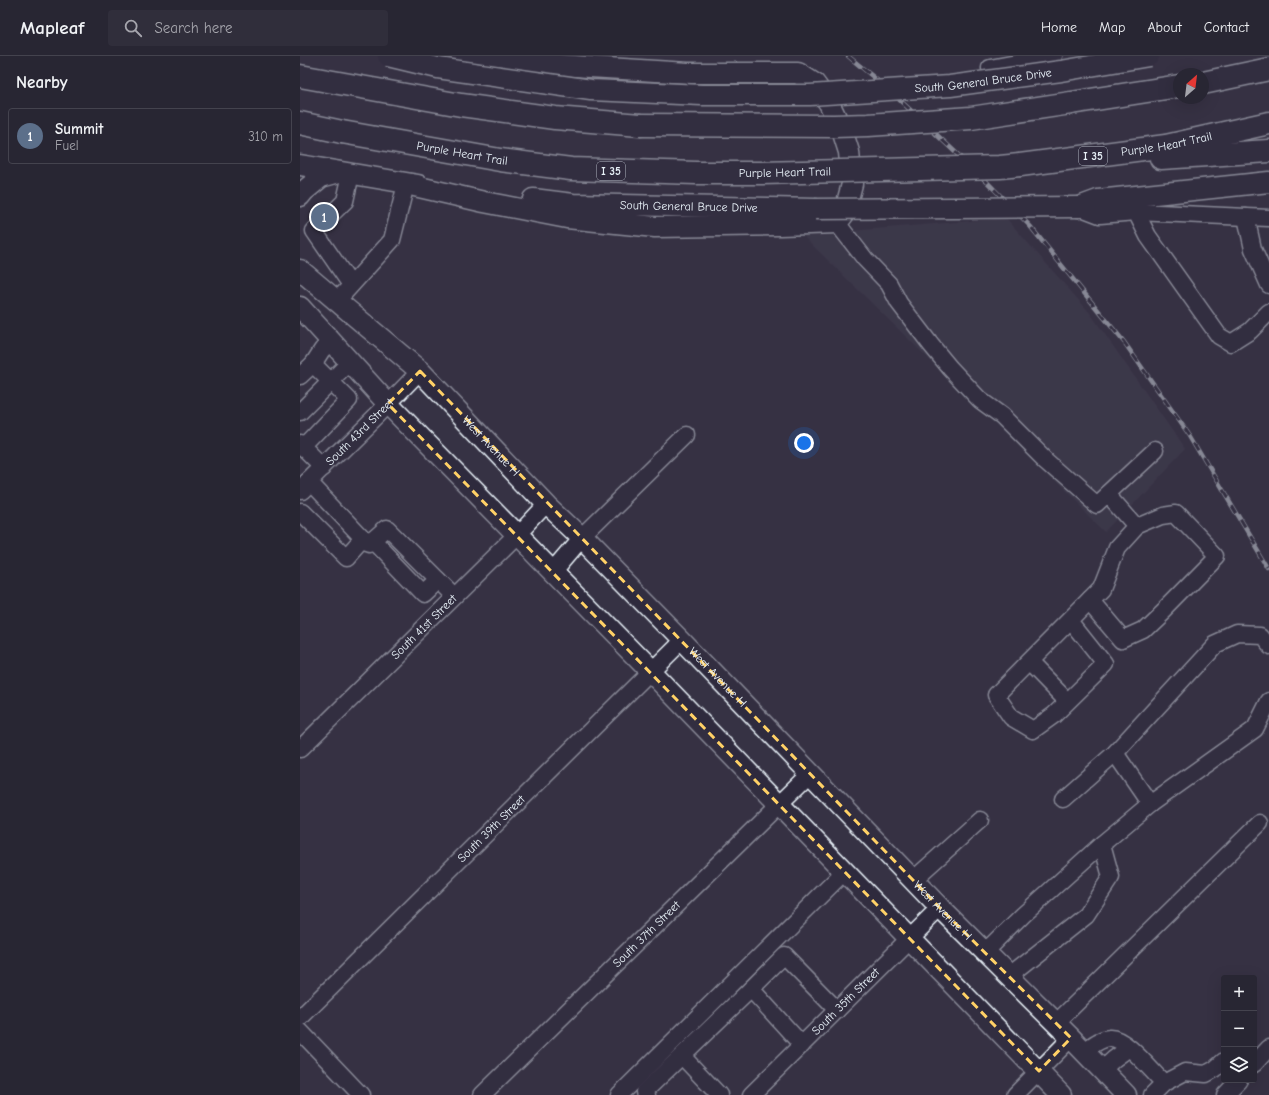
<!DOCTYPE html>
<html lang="en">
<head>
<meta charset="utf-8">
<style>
	body { margin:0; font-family:"Comic Neue",sans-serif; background:#302e3b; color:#f1f3f6 }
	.controls { position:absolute; right:12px; bottom:12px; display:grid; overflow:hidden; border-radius:4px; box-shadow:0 4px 16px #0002 }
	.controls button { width:36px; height:36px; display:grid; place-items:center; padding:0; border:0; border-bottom:1px solid #44434e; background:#282633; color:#f1f3f6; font:20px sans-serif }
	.compass { position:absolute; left:873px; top:12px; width:36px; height:36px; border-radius:50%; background:#282633; box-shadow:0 4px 16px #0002; rotate:28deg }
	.you { position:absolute; left:504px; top:387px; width:14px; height:14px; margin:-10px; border:3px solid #fff; border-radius:50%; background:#1a73e8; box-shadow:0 0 0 6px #1a73e833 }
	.badge { display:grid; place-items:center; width:26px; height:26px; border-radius:50%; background:#ea580c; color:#fff; font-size:13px; font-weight:700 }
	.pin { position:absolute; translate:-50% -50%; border:2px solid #fff; box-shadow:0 1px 4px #0006 }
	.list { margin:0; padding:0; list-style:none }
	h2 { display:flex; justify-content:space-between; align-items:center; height:52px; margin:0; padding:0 16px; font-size:17px }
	h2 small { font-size:13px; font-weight:400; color:#a5a5ac }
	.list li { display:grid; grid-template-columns:26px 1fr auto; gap:12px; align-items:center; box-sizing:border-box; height:56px; margin:0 8px 8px; padding:0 8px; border:1px solid #44434e; border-radius:4px }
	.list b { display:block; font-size:15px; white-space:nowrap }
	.list p { margin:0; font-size:13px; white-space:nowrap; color:#a5a5ac }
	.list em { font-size:13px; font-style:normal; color:#a5a5ac }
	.icon { flex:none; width:22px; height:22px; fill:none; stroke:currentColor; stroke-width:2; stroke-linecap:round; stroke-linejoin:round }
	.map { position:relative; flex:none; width:969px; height:1039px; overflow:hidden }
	header { display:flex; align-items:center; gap:24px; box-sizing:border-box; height:56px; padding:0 20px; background:#282633; border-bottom:1px solid #44434e }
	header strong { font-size:19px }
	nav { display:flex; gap:22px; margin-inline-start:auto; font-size:14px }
	.search { width:280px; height:36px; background:#302e3b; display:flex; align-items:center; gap:10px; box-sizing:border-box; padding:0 14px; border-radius:4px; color:#a5a5ac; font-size:15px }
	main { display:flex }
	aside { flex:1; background:#282633 }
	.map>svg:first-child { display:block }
</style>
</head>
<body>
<header>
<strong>Mapleaf</strong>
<div class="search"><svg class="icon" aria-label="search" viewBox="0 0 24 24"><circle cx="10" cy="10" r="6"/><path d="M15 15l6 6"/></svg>Search here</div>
<nav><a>Home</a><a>Map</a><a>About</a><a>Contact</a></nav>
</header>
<main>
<aside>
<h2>Nearby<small></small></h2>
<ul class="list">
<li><span class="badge" style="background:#5c6f8a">1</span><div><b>Summit</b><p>Fuel</p></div><em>310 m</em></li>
</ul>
</aside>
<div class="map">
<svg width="969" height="1039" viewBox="0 0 969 1039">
	<rect width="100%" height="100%" fill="#363244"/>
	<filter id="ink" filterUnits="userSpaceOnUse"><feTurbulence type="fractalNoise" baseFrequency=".025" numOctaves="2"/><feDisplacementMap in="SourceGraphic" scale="8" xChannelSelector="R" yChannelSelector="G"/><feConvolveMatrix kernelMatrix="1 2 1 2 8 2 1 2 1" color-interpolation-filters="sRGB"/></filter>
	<g filter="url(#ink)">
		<path fill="#433f51" d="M706,162L790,257L885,393L806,476L502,179Z"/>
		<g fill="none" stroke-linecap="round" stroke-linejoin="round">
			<g stroke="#e8f1f8" stroke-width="19">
				<g id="minor">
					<path d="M690,12L754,0"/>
					<path d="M51,118L45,145L14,175L51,229"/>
					<path d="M779,151L800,159L836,156L969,162"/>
					<path d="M836,156L848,180L919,280L931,287L950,275L969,256"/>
					<path d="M946,161L953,193L969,229"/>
					<path d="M537,167L565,203L589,228L599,247L631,289L650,312L680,344L702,360L746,404L797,449L855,395"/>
					<path d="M37,245L92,184L106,128"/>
					<path d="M0,320L13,308"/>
					<path d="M0,356L50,306"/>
					<path d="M0,388L24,412"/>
					<path d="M3,392L49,344L13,308L22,294L31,285"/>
					<path id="s1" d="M0,435L88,348L120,315"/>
					<path d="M0,456L46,502L63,483L9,426"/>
					<path d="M60,486L69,489L87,473L154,540"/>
					<path d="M73,486L123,538L138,524"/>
					<path d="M253,516L282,482L387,379"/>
					<path d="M790,544L823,583L843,574L864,554L917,500L876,457L863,459L837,470"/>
					<path d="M771,564L806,608L754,659L733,674L711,661L696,639L801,533L817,492L837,470L809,438"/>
					<path d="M729,606L767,645"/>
					<path id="s2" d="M0,693L217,479L246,448"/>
					<path d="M763,743L815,697L915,588L937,578L960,579L969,590"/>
					<path d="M850,748L955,673L969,645"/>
					<path d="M613,824L680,764"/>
					<path d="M685,897L723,859L802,788"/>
					<path d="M709,920L786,859L811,821L802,788L850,748L815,697"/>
					<path d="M451,933L502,989"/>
					<path id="s3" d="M0,962L382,584"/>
					<path d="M756,967L960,767"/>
					<path d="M0,975L61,1039"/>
					<path d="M784,995C792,990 799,983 809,982C825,980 852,1016 864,1027L852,1039"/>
					<path d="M382,1000L419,1039"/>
					<path d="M954,1008L969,992"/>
					<path d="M802,1014L814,1003L829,992"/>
					<path d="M864,1027L885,1016L906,1018L915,1013L924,1005"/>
					<path id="s4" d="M182,1039L511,717"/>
					<path d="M319,1039L544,816"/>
					<path d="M347,1039L344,1036L451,933L484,900L537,954"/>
					<path id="s5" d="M451,1039L640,852"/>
					<path d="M715,1039L771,982"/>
					<path d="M925,1039L939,1024"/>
				</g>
			</g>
			<g stroke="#e8f1f8" stroke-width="23">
				<g id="major">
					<path d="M0,109L118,129"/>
					<path d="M106,128L184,146L267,162L355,171L480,169L537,167L544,158L552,128L549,96L542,74L529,47L515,28L498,17H388L193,5L151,0"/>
					<path d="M0,140L4,135L21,121L39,116"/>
					<path id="s6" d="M233,143L273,148L515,153"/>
					<path d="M779,151L798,144L969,126"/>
					<path id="s7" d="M0,214L120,315L246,448L282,482L382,584L640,852L771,982L826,1039"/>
					<path d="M0,251L88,348L350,615L761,1039"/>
				</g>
			</g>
			<g stroke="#e8f1f8" stroke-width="25">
				<g id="highway">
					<path d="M0,20L161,49L255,62L340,69"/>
					<path d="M903,27L969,13"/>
					<path d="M771,47L879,30"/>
					<path d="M0,67L42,76"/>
					<path d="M861,102L969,95"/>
					<path id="s8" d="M720,109L866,90L969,67"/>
				</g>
			</g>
			<use href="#minor" stroke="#2f2a3d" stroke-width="16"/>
			<use href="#major" stroke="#2f2a3d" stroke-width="20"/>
			<use href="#highway" stroke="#2f2a3d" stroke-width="22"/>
			<g stroke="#e8f1f8" stroke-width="4.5">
				<path id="rail" d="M548,0L589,34L687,126L730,170L763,211L824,286L890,380L969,513"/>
			</g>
			<use href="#rail" stroke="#2f2a3d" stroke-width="3" stroke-dasharray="9" stroke-linecap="butt"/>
			<g stroke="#e8f1f8" stroke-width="23" stroke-linecap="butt">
				<g id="major-bridge">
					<path id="s9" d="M88,0L138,12L291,34L402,39H510L650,30L761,15L849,0"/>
					<path d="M515,153L779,151"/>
				</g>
			</g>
			<g stroke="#e8f1f8" stroke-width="25" stroke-linecap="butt">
				<g id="highway-bridge">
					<path d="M340,69L534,70L568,69L671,62L771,47"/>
					<path id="s10" d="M42,76L200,104L271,113L396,117H462L700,111L720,109"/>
				</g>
			</g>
			<use href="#major-bridge" stroke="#2f2a3d" stroke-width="20"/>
			<use href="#highway-bridge" stroke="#2f2a3d" stroke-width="22"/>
		</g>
	</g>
	<path d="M0 0H969V1039H0ZM120,315L640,852L771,982L739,1015L88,348Z" fill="#363244" fill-opacity=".55" fill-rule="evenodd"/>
	<path fill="none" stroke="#ffd166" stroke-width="3" stroke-dasharray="8 5" stroke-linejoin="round" d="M120,315L640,852L771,982L739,1015L88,348Z"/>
	<g text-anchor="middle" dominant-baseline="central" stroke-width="3" stroke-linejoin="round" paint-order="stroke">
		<g fill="#2f2a3d" stroke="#b0b5c0" stroke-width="1">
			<rect x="779" y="91" width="28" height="18" rx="3"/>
			<rect x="297" y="106" width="28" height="18" rx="3"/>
		</g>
		<g font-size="11" font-weight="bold" fill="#e8f1f8">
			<text x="793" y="100">I 35</text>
			<text x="311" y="115">I 35</text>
		</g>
		<g font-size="12" fill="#e8f1f8" stroke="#2f2a3d">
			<text stroke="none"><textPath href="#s9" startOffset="599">South General Bruce Drive</textPath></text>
			<text stroke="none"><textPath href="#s8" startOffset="148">Purple Heart Trail</textPath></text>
			<text stroke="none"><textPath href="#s10" startOffset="122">Purple Heart Trail</textPath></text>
			<text stroke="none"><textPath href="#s10" startOffset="446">Purple Heart Trail</textPath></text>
			<text stroke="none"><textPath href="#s6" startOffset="156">South General Bruce Drive</textPath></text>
			<text stroke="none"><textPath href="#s1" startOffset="84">South 43rd Street</textPath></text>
			<text stroke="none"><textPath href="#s7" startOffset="260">West Avenue H</textPath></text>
			<text stroke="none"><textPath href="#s2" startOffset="174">South 41st Street</textPath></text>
			<text stroke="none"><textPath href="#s7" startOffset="584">West Avenue H</textPath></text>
			<text stroke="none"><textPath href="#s3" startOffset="269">South 39th Street</textPath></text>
			<text stroke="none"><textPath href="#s7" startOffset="908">West Avenue H</textPath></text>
			<text stroke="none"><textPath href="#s4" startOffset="230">South 37th Street</textPath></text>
			<text stroke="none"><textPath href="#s5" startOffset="133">South 35th Street</textPath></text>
		</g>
	</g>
</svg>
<div class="controls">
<button>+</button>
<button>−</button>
<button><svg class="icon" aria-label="layers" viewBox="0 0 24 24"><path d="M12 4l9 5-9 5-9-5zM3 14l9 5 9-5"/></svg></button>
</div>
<svg class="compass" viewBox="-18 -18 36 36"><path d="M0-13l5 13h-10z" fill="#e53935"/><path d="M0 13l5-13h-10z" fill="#a5a5ac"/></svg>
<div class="you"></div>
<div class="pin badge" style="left:24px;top:161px;background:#5c6f8a">1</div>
</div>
</main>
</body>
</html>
